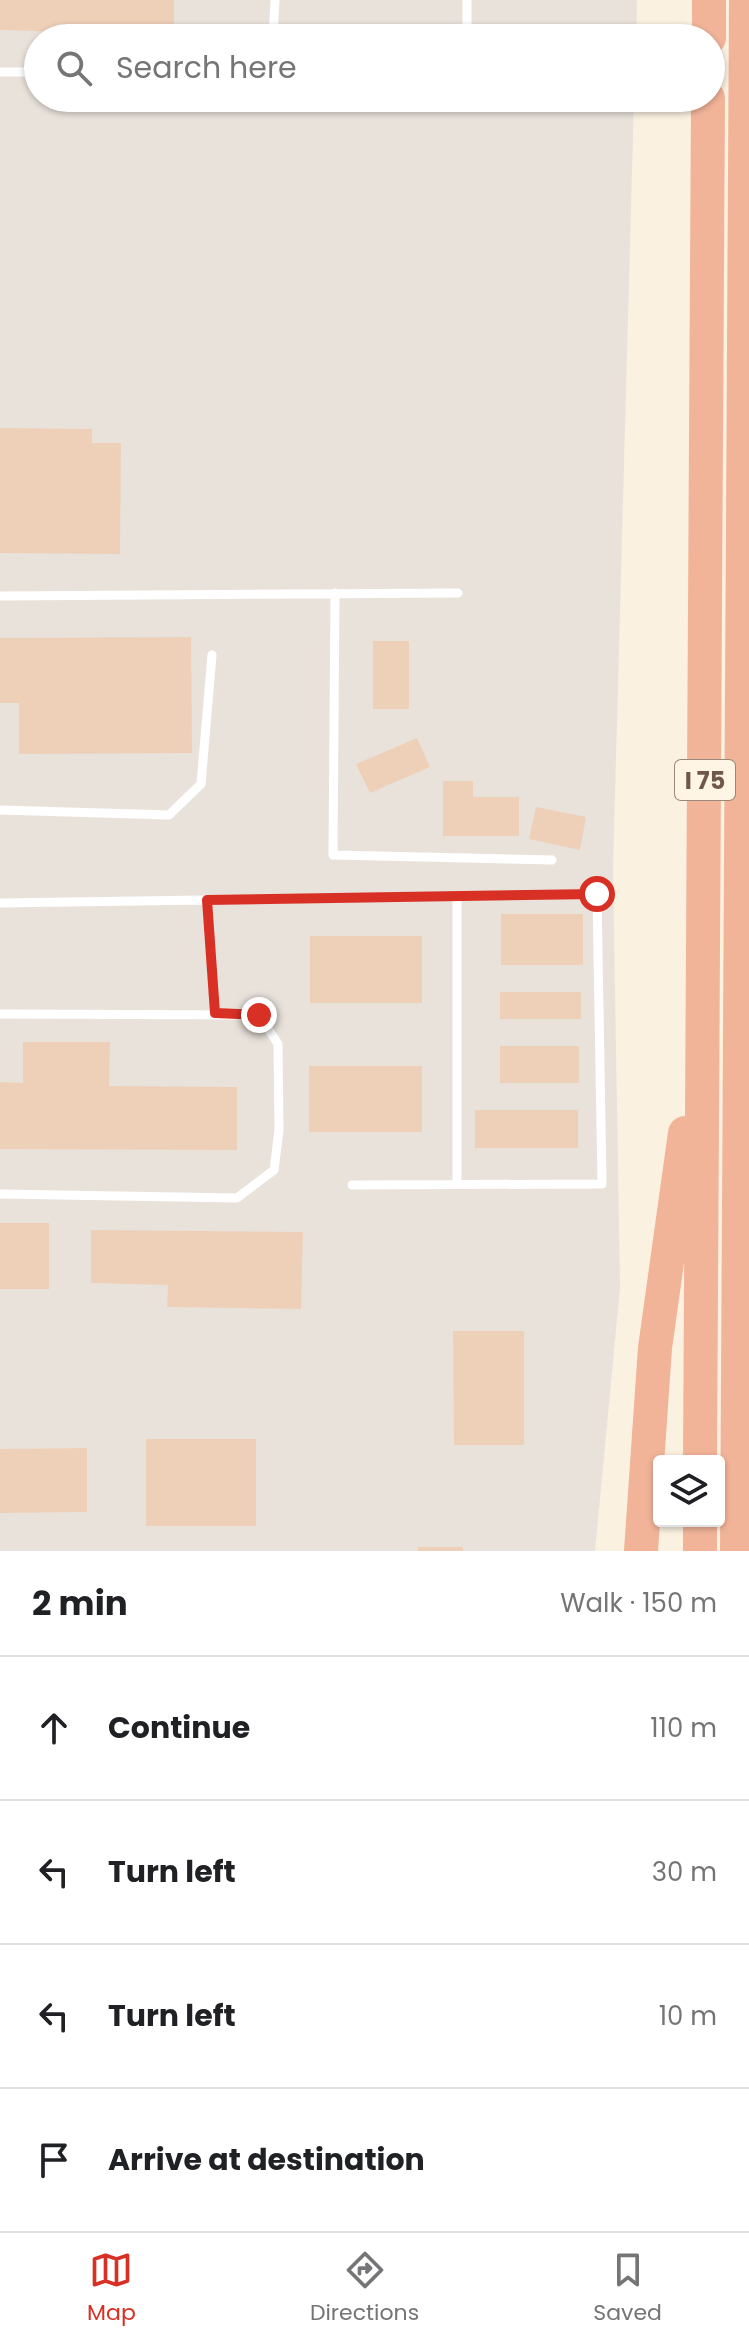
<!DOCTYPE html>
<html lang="en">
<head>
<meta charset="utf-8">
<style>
	body { margin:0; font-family:Poppins,sans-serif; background:#f2f2f2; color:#202124 }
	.controls { position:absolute; right:24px; bottom:24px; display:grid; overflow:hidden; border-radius:8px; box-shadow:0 2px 6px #0004 }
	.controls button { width:72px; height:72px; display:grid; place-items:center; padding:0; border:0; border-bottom:2px solid #e0e0e0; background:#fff; color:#202124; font:40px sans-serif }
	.stop { position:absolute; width:24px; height:24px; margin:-18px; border:6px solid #d93025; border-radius:50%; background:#fff }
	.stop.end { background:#d93025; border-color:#fff; box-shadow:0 2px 8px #0008 }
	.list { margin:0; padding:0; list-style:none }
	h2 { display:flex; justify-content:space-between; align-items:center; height:104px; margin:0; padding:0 32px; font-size:34px }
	h2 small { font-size:26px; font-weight:400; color:#757577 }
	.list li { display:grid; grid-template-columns:52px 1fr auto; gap:24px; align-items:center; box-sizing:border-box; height:144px; padding:0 32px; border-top:2px solid #e0e0e0 }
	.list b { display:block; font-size:30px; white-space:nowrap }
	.list em { font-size:26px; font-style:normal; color:#757577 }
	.icon { flex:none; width:44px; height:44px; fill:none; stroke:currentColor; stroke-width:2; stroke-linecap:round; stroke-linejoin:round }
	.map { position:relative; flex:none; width:749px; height:1551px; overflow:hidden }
	.search { position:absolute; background:#fff; box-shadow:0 2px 6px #0004; left:24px; right:24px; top:24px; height:88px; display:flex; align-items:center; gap:20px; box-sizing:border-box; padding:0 28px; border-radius:44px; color:#757577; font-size:30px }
	.sheet { height:680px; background:#fff }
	nav { display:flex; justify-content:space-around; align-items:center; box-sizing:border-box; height:112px; border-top:2px solid #e0e0e0; background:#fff; font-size:22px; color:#757577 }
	nav a { display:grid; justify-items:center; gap:4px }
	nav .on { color:#d93025 }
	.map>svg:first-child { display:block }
</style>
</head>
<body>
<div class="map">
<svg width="749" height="1551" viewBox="0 0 749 1551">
	<rect width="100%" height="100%" fill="#faf1e0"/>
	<path fill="#e9e2db" d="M0,0H637L636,38H38V98H634L613,868L620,1288L595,1551H0Z"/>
	<path fill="#eed0b9" d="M0,0H174V35L0,30Z
		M0,428L92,429V443H121L120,554L0,553Z
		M191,637L192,753L19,754V703H0V638Z
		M373,641H409V709H373Z
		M417,738L430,767L370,793L356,764Z
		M443,781H473V797H519V836H443Z
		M536,807L586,817L580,850L529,839Z
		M501,914H583V965H501Z
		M310,936H422V1003H310Z
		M500,992H581V1019H500Z
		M23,1042H110L109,1086L237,1087V1150L0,1149V1082L23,1083Z
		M500,1046H579V1083H500Z
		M309,1066H422V1132H309Z
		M475,1110H578V1148H475Z
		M0,1223H49V1289H0Z
		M91,1230L303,1232L301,1309L167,1307L168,1285L91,1283Z
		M453,1331H524V1445H454Z
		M146,1439H256V1526H146Z
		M87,1448V1512L0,1513V1449Z
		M418,1547H463V1551H418Z"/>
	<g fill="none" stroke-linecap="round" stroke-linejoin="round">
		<path stroke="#fff" stroke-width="9" d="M467,0V38
			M273,38L275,0
			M0,72H38
			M335,593L333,855L552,860
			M0,596L458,593
			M0,810L169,815L201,784L212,655
			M457,897V1184
			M207,900L215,1013
			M0,903L597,894L602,1184L352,1185
			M0,1014L259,1015L278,1044L279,1130L274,1170L237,1198L0,1194"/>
		<path stroke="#f2b499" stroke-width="34" d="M709,38V0
			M700,1461L708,98
			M641,1551L655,1348L685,1133
			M700,1551V1521
			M737,1551L746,0"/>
	</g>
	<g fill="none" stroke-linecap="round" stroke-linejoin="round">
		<path stroke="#d93025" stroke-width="10" d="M259,1015L215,1013L207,900L597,894"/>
	</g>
	<g text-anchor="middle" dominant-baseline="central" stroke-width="7" stroke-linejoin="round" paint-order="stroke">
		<rect fill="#fef5e5" stroke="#9a8778" stroke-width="2" x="675" y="760" width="60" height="40" rx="6"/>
		<g font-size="24" font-weight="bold" fill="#6f5849">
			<text x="705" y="780">I 75</text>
		</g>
	</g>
</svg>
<div class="controls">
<button><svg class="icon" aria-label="layers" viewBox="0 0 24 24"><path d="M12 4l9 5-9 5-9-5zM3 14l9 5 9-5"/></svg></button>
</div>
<div class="stop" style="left:597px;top:894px"></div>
<div class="stop end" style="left:259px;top:1015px"></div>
<div class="search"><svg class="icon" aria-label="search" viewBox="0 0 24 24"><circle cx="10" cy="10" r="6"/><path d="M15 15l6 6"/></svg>Search here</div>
</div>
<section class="sheet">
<h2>2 min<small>Walk · 150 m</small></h2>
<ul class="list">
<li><svg class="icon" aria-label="ahead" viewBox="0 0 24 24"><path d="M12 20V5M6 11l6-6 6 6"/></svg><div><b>Continue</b></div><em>110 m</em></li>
<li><svg class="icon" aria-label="left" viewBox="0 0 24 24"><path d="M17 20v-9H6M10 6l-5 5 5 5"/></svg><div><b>Turn left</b></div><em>30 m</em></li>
<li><svg class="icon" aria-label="left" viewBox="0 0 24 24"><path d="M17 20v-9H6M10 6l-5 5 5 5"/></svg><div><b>Turn left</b></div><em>10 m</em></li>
<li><svg class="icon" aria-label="arrive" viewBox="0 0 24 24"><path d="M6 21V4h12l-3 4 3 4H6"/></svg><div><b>Arrive at destination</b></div></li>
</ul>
</section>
<nav>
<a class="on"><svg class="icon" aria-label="map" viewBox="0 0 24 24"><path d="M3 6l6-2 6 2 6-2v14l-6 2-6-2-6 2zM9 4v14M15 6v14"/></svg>Map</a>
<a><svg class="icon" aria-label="directions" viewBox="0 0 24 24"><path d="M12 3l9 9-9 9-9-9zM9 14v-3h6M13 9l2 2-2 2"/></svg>Directions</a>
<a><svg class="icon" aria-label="saved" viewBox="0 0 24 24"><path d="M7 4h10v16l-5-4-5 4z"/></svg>Saved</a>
</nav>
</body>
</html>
